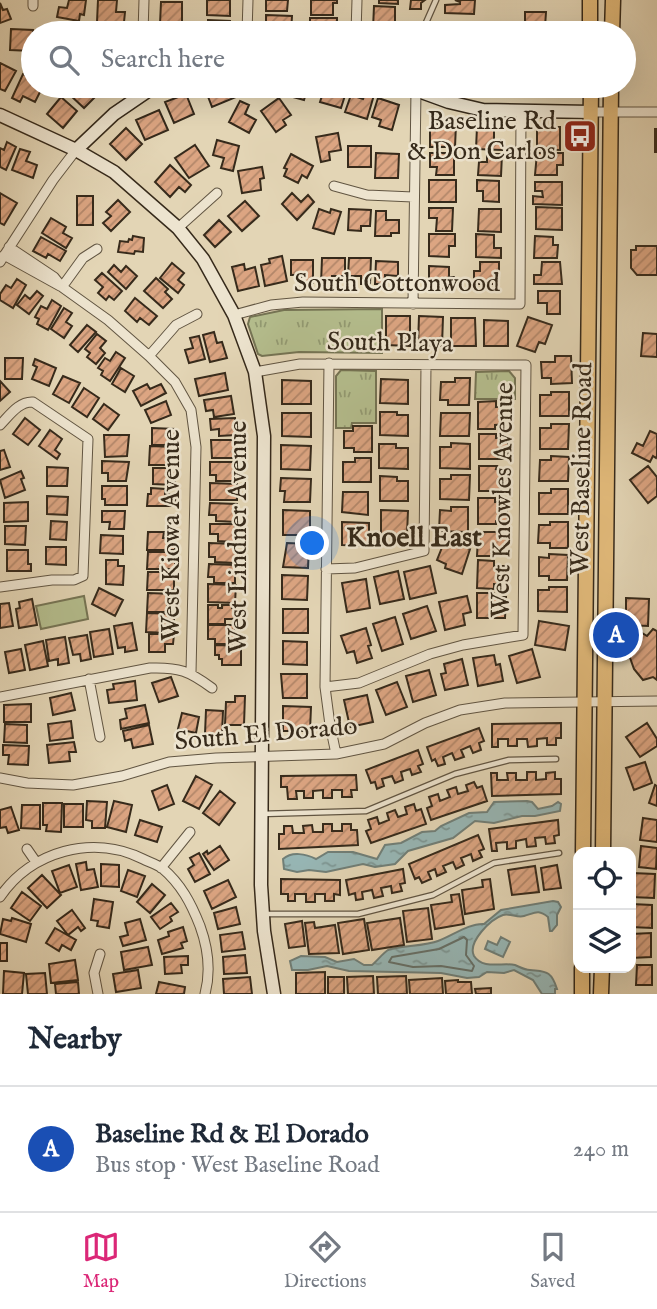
<!DOCTYPE html>
<html lang="en">
<head>
<meta charset="utf-8">
<style>
	body { margin:0; font-family:"IM FELL English",serif; background:#f2f2f3; color:#1f2937 }
	.controls { position:absolute; right:21px; bottom:21px; display:grid; overflow:hidden; border-radius:14px; box-shadow:0 7px 28px #0002 }
	.controls button { width:63px; height:63px; display:grid; place-items:center; padding:0; border:0; border-bottom:2px solid #e0e1e3; background:#fff; color:#1f2937; font:35px sans-serif }
	.you { position:absolute; left:313px; top:544px; width:24px; height:24px; margin:-18px; border:5px solid #fff; border-radius:50%; background:#1a73e8; box-shadow:0 0 0 10px #1a73e833 }
	.badge { display:grid; place-items:center; width:46px; height:46px; border-radius:50%; background:#db2777; color:#fff; font-size:23px; font-weight:700 }
	.pin { position:absolute; translate:-50% -50%; border:4px solid #fff; box-shadow:0 2px 7px #0006 }
	.list { margin:0; padding:0; list-style:none }
	h2 { display:flex; justify-content:space-between; align-items:center; height:91px; margin:0; padding:0 28px; font-size:30px }
	h2 small { font-size:23px; font-weight:400; color:#747a83 }
	.list li { display:grid; grid-template-columns:46px 1fr auto; gap:21px; align-items:center; box-sizing:border-box; height:126px; padding:0 28px; border-top:2px solid #e0e1e3 }
	.list b { display:block; font-size:26px; white-space:nowrap }
	.list p { margin:0; font-size:23px; white-space:nowrap; color:#747a83 }
	.list em { font-size:23px; font-style:normal; color:#747a83 }
	.icon { flex:none; width:38px; height:38px; fill:none; stroke:currentColor; stroke-width:2; stroke-linecap:round; stroke-linejoin:round }
	.map { position:relative; flex:none; width:657px; height:994px; overflow:hidden }
	.search { position:absolute; background:#fff; box-shadow:0 7px 28px #0002; left:21px; right:21px; top:21px; height:77px; display:flex; align-items:center; gap:18px; box-sizing:border-box; padding:0 24px; border-radius:38px; color:#747a83; font-size:26px }
	.sheet { height:217px; background:#fff }
	nav { display:flex; justify-content:space-around; align-items:center; box-sizing:border-box; height:98px; border-top:2px solid #e0e1e3; background:#fff; font-size:19px; color:#747a83 }
	nav a { display:grid; justify-items:center; gap:4px }
	nav .on { color:#db2777 }
	.map>svg:first-child { display:block }
</style>
</head>
<body>
<div class="map">
<svg width="657" height="994" viewBox="0 0 657 994">
	<defs>
		<pattern id="grass-tufts" width="24" height="20" patternUnits="userSpaceOnUse" patternTransform="scale(1.75)"><rect width="24" height="20" fill="#b4bd8d"/><path d="M3 7l-1-3M5 7V3M7 7l1-3M15 17l-1-3M17 17v-4M19 17l1-3" fill="none" stroke="#939a72"/></pattern>
		<pattern id="water-ripples" width="26" height="14" patternUnits="userSpaceOnUse" patternTransform="scale(1.75)"><rect width="26" height="14" fill="#97b7b6"/><path d="M2 4q2-2 4 0t4 0M15 11q2-2 4 0t4 0" fill="none" stroke="#7c9593"/></pattern>
		<pattern id="building-hatch" width="6" height="6" patternUnits="userSpaceOnUse" patternTransform="scale(1.75)"><rect width="6" height="6" fill="#dca582"/><path d="M-1 1l2-2M0 6l6-6M5 7l2-2" fill="none" stroke="#b3876a"/></pattern>
	</defs>
	<rect width="100%" height="100%" fill="#e3d5b5"/>
	<filter id="stains"><feTurbulence type="fractalNoise" baseFrequency=".00286" numOctaves="4"/><feColorMatrix values="0 0 0 0 .2 0 0 0 0 .09 0 0 0 0 .02 0 0 0 .5 -.17"/></filter>
	<radialGradient id="worn" r=".72"><stop offset=".6" stop-color="#630" stop-opacity="0"/><stop offset="1" stop-color="#630" stop-opacity=".3"/></radialGradient>
	<path fill="url(#grass-tufts)" stroke="#757454" stroke-width="2" d="M382,309V353L299,352L262,356L258,354L248,324L250,317L284,310Z
		M341,370L376,371V423H352L351,428H336V376Z
		M509,371L515,378V399H475L476,372Z"/>
	<path fill="#b4bd8d" stroke="#757454" stroke-width="2" d="M84,596L88,619L41,629L36,606Z"/>
	<path fill="url(#water-ripples)" stroke="#707f78" stroke-width="2" d="M527,801L532,802L538,809L552,806L558,802L561,804L560,811L535,816H522L494,823L475,821L453,838L408,851L395,864L375,867L363,864L326,872L309,870L297,872L284,869L283,859C292,851 306,854 316,859L328,852H353L377,859L385,845L401,843L422,832L435,831L441,826L469,813L487,812L494,802Z
		M553,901L558,902L561,907L557,915V925L552,931H550L548,917C538,909 535,913 524,916C517,918 510,913 503,915C491,919 467,942 474,956C483,970 503,962 515,965C520,967 524,970 530,970C546,972 551,970 557,989H555V994H542L533,980L514,970L504,973L487,972L479,977L467,978L441,973L349,971L327,966L308,970H292L290,961L301,956L325,957L337,962L354,959L364,965H372C377,961 383,953 388,950C397,946 426,946 438,941C452,936 469,923 484,924L501,910Z
		M501,937L510,942L503,957L485,949L488,941L497,945Z"/>
	<g fill="none" stroke-linecap="round" stroke-linejoin="round">
		<path stroke="#667068" stroke-width="2" d="M464,937L467,940L466,955L474,966L472,971L441,966L413,967L389,962L392,957L439,949Z"/>
	</g>
	<path fill="url(#building-hatch)" stroke="#362a1b" stroke-width="2" d="M69,0H86L84,15L80,14L79,21L57,17L59,7L67,8Z
		M98,0H117L116,12H125L124,22H97Z
		M207,0H230V16L207,15Z
		M266,0H288L287,11H266Z
		M311,0H337V3H333V15H311Z
		M379,0H398V4L379,3Z
		M411,0H425L421,3V9H410Z
		M455,0H475L474,14L445,13V5L460,4V2Z
		M161,2H182V25L160,24Z
		M0,3L3,10L7,9L11,19L0,23Z
		M374,6L395,7V29H373Z
		M525,12H546L545,27H525Z
		M266,15L292,16L291,33H273L274,25H266Z
		M310,18H337V28H329V33H310Z
		M208,20L230,21V32L208,33Z
		M101,26H120V33H101Z
		M443,26H461V33H443Z
		M11,29L33,30L32,51L10,50Z
		M160,31H181V33H160Z
		M0,63L16,71L5,91L0,89Z
		M23,74L33,79V86H43L35,102L23,96L20,102L12,98Z
		M78,86H94L100,92L84,108L69,94Z
		M204,86H222L225,91L232,88L236,97L212,107Z
		M284,86H308L304,100L282,94Z
		M325,86L347,89L341,108L320,102Z
		M488,86H518V92H488Z
		M365,92L374,95L367,119L345,112L351,95L363,99Z
		M186,94L194,114L174,123L165,102Z
		M61,97L77,111L63,128L47,114Z
		M279,98L291,115L283,120L286,125L276,132L261,111Z
		M378,98L399,105L392,130L379,126L381,120L372,117Z
		M240,101L249,105L245,114L256,120L249,133L229,122Z
		M159,110L168,130L145,140L136,120Z
		M430,124H456L455,147H430Z
		M477,127H494V140H502V150L476,149Z
		M537,127H560V150L537,149Z
		M126,128L142,144L126,160L110,144Z
		M655,129H657V152H655Z
		M338,133L341,150L329,152L330,160L321,162L316,137Z
		M217,140L239,146L233,171L221,168L224,158L213,155Z
		M7,142L16,147L6,170L0,167V148L4,150Z
		M195,145L209,166L189,178L175,158Z
		M348,146H371V167H348Z
		M20,149L30,152L26,161L37,165L33,178L12,170Z
		M376,153L399,154L398,178H375Z
		M430,153H454V175H436L437,167H430Z
		M537,153H563V165H557V175H535Z
		M291,154L313,166L307,178L302,175L298,183L284,176L287,169L284,168Z
		M487,154H502L501,176L478,175L479,162H487Z
		M170,165L191,185L185,192L179,187L170,197L155,182Z
		M262,167L264,178L260,179L261,190L242,193L238,171Z
		M429,180H456V202H429Z
		M477,180L499,181V202L483,201V191H477Z
		M535,182H562V205L533,204V196L543,197L542,191H535Z
		M0,193L17,203L4,225L0,223Z
		M292,193L301,202L308,195L314,202L297,220L282,204Z
		M77,196H93V225H77Z
		M118,200L130,212L111,231L103,223L111,216L106,212Z
		M245,201L259,216L242,231L228,216Z
		M536,207L562,208V230L536,229Z
		M429,208H453L452,231H436L437,218H429Z
		M319,209L330,213L331,209L341,212L334,234L313,228Z
		M349,209L371,210L370,226H361V231L348,230Z
		M479,209H501V232L478,231Z
		M376,211H386V220H399V233H391V236H375Z
		M51,218L66,227L63,233L72,238L66,248L42,233Z
		M219,220L231,232L215,247L204,235Z
		M429,234H455V246H449V257L429,256Z
		M476,234L494,235V248H501V258L476,257Z
		M133,236L144,238L143,252L135,251L134,254L118,252L120,241L128,242L129,239L132,240Z
		M535,236L553,237V245H558L557,258H534Z
		M41,237L66,251L60,261L48,254L46,258L33,251Z
		M636,246H657V275H637L631,268V250H636Z
		M282,256L287,281L265,286L261,265L270,263L269,259Z
		M322,258H345V276H332L331,284H321Z
		M349,258H371L370,284H361V276H348Z
		M291,260H313V283H302V275H291Z
		M376,261L398,262V276L385,275V284H375Z
		M480,262H499V284H474V271H480Z
		M542,262H560L562,284H534V275H541Z
		M172,263L184,273L178,280L184,285L178,293L160,278Z
		M244,264L245,270L255,267L259,286L238,291L232,267Z
		M114,265L121,272L126,266L137,276L126,289L108,272Z
		M429,266L449,267V277H454V289H429Z
		M102,273L122,291L114,300L109,296L106,300L98,293L103,287L95,280Z
		M156,278L168,289L165,292L172,299L163,308L144,291Z
		M17,279L26,285L13,308L0,300V294L6,285L11,288Z
		M37,291L43,296L29,314L17,305L25,295L30,299Z
		M538,291H560V314H547V303H538Z
		M135,298L157,316L149,325L140,318L137,322L125,311Z
		M52,300L61,306L48,330L37,324L39,319L35,317L41,306L47,309Z
		M64,308L72,313L66,322L72,326L64,338L51,329Z
		M386,316H410V346L386,345Z
		M419,316L443,317L442,346L418,345Z
		M528,317L552,325L545,344L539,342L535,352L517,346Z
		M451,318H475L476,346H451Z
		M484,320L508,321V346H484Z
		M87,325L96,332L78,352L70,345Z
		M214,332L217,343L222,342L227,358L210,362L203,335Z
		M643,333L657,334V357L641,356Z
		M97,334L106,341L100,348L105,353L96,364L87,357L90,353L85,349Z
		M199,336L205,359L189,363L185,350L193,348L190,338Z
		M116,352L125,358L110,381L101,375L103,371L98,368L105,358L110,361Z
		M555,356H571L572,383L551,384V378H542L541,362H555Z
		M5,358H23L22,379H5Z
		M35,359L56,368L49,386L32,379L37,367L33,365Z
		M121,368L134,376L125,392L112,384Z
		M225,373L228,390L199,396L195,379Z
		M63,376L80,383L69,403L53,394Z
		M455,378H470L469,405H448V400H440L441,382H455Z
		M381,379L408,380V404L380,403Z
		M282,380L311,381V404H282Z
		M0,381L10,392L0,401Z
		M147,384L150,389L161,384L166,393L141,406L133,391Z
		M84,388L99,398L87,417L72,407Z
		M551,392H569V416H540V395H551Z
		M231,396L234,414L214,417L213,410L206,411L204,400Z
		M166,401L171,415L151,423L145,410Z
		M496,401V407H508V424L495,425V429H478V402Z
		M104,404L119,415L108,430L93,419Z
		M380,412H397V415H408V436L380,435Z
		M282,413H311V437L282,436Z
		M441,413H470L469,436H440Z
		M25,418L40,430L28,445L13,434Z
		M235,418L236,435L219,436V429L211,430L210,419Z
		M551,424H569L568,449H540V428H551Z
		M353,426H372V452H354V448H344V431H353Z
		M152,428L175,429L174,445H152Z
		M50,430L62,439L55,450L60,454L57,459L39,446Z
		M650,431L657,434V456L656,458L653,456L650,462L632,453L637,443L643,446Z
		M479,434H496V438H508V459H479Z
		M104,435H129L127,456L105,457Z
		M211,440H234V458H212Z
		M451,443L470,444V469L440,468V447H451Z
		M379,444H396V448H408V469L379,468Z
		M281,445L311,446L310,470L281,469Z
		M150,446L175,447V465H149Z
		M4,450L10,467L0,470V451Z
		M551,456L569,457L568,481H539L540,460H551Z
		M355,458H371V482H343V462H355Z
		M102,461L129,462L126,481H108V473H102Z
		M210,462H237L236,481H216V475H210Z
		M479,466H497L496,469L507,470V491H479Z
		M648,466L657,477V496L648,503L630,480Z
		M47,467L68,468L67,486H47Z
		M153,468H175V485L153,484Z
		M21,471L24,478L21,479L25,490L5,498L0,480Z
		M451,475H470L469,500L440,499V479H451Z
		M380,476L397,477V481H408V501H380Z
		M281,478L311,479L310,502H284L285,491H280Z
		M210,483L237,484V500H210Z
		M102,486H127V505H105V499H102Z
		M151,488L165,489V494H176L175,506H147L148,494H151Z
		M551,489H568V514H539V493H551Z
		M343,492H368V515L342,512Z
		M47,496L68,497L67,515L47,514Z
		M478,498H495V502H507V521H496V524H478Z
		M28,502V521L4,522V503Z
		M210,503L237,504V522L216,521V515H209Z
		M451,507H468V532L439,531L440,510L451,511Z
		M283,510L310,511V535H283Z
		M381,510L408,511L407,534H381Z
		M102,511H125L124,529H109L110,522H102Z
		M51,521L67,522L66,540L50,539Z
		M342,522L369,523V546L342,545Z
		M550,522H568V548H550V543H538L539,525H550Z
		M210,524H235L234,542L218,541V534H210Z
		M5,526H26L25,545L5,544Z
		M148,532H164L163,538H175V550H147Z
		M483,532H507L506,552L493,551V556H477L478,535H483Z
		M101,535L123,536V554L100,553Z
		M445,540L470,549L462,574L445,568L446,564L437,560Z
		M209,543L236,544V563L215,562V557H209Z
		M287,543L309,544L308,568L283,567Z
		M46,547H66V565L46,564Z
		M7,550H28V564H31V571H7Z
		M148,552H168V558H175V569H147Z
		M549,554L568,555L567,580H549V576H539V557L549,558Z
		M106,560H118V566H124L123,585L106,584Z
		M478,560L494,561V566H507V584H494V589L477,588Z
		M209,564L235,565V583H214V577H208Z
		M430,566L436,593L410,599L404,572Z
		M398,571L404,599L380,604L374,577Z
		M148,572H168V575H174V590H147Z
		M282,575L308,576L307,600L282,599Z
		M366,579L370,608L347,612L342,583Z
		M208,584L236,585L235,603L208,602Z
		M549,587H567V612L538,611V590H549Z
		M99,588L123,600L115,616L92,604Z
		M148,593L174,594V604H167V612H147Z
		M477,593H494V597H506L505,618H477Z
		M467,596L471,612L463,614L465,625L445,630L439,602Z
		M626,598L649,599L648,626L626,625Z
		M32,599L37,625L19,628L16,609L20,608L19,602Z
		M9,603L13,626L0,628V604Z
		M208,605H218V608H222V605H232V608H238V619H225V624H208Z
		M427,606L436,631L411,639L403,614Z
		M283,609H308V633H283Z
		M147,613L174,614V627H167V633L146,632Z
		M395,617L403,644L382,651L373,624Z
		M539,621L569,626L565,650L535,645Z
		M132,623L137,650L125,652V647L118,648L114,626Z
		M208,625H235V644H215V639H208Z
		M366,628L371,645L368,646L372,658L357,663L354,651L347,653L341,636Z
		M109,629L113,654L94,657L90,632Z
		M653,629L657,631V680L653,677L643,680L634,669L629,655L632,653L628,645L642,633L647,636Z
		M149,634H174L173,644H165V652H149Z
		M87,635L91,659L81,661L80,654L73,655L69,638Z
		M65,637L69,663L58,665V659L49,661L46,640Z
		M43,641L48,666L30,670L25,645Z
		M283,641L307,642V665L283,664Z
		M215,645L241,646V665H222V659H219V655H215Z
		M21,649L25,670L9,673L5,652Z
		M532,649L540,677L517,683L509,656Z
		M494,655L496,665L500,664L503,681L478,686L473,658Z
		M462,659L468,685L445,690L441,674L446,673L444,664Z
		M429,670L436,695L413,702L406,676Z
		M281,674H307V698H283Z
		M171,677L178,696L159,702L152,683Z
		M135,681L137,700L109,703L107,690L114,689L113,684Z
		M397,682L407,707L386,715L376,690Z
		M71,693L75,710L53,715L50,698Z
		M367,695L373,722L350,727L344,700Z
		M235,696H245L244,725H225L226,702H235Z
		M31,704V722H4V705Z
		M145,705L149,723L121,729L120,720L127,718L125,709Z
		M283,706L311,707L310,731H283Z
		M206,710L223,711L222,734H205Z
		M182,713L199,717L196,733L178,729Z
		M71,721L73,738L50,741L48,724Z
		M561,723V738H556V745H547V738L537,739V746L528,747L527,739H517V746H508V739H498V747H492V724Z
		M647,723L657,739V746L640,757L626,737Z
		M5,724L27,725V743L4,742Z
		M149,725L153,744L133,748L131,739L125,741L123,731Z
		M479,728L484,741L479,743L481,750L473,753L470,746L461,750L464,757L455,760L452,753L443,757L445,764L438,766L435,759L432,761L427,747Z
		M74,742L76,752H69L70,761L49,763L47,745Z
		M3,745L29,746L28,765L8,764L9,755H3Z
		M418,750L423,764L418,766L421,772L412,775L410,769L401,772L403,780L395,783L392,776L382,779L384,786L377,789L375,782L371,783L366,770Z
		M645,762L652,783L634,790L626,768Z
		M527,772H536V780L546,779V773L555,772V779H561V794L492,796L491,773H497V780H508L507,773H516V780H527Z
		M356,775L357,790H351L352,797H342V790H332V798H323V790L313,791V798H304V791H296L297,799H288L287,787H281V776Z
		M196,776L212,785L199,809L183,801Z
		M474,782L477,788L482,786L487,801L431,820L427,808L432,806L429,797L438,794L440,801L450,797L447,790L456,787L458,794L468,791L466,785Z
		M167,785L174,804L159,810L152,791Z
		M655,785L657,786V806L649,803Z
		M220,791L235,803L219,825L203,813Z
		M87,801L107,802L105,828H92V821L86,820Z
		M114,801L132,805L126,832L107,827Z
		M43,803H62L61,832L46,831L47,825H43Z
		M64,804H83V827H64Z
		M414,804L416,811L421,809L426,824L371,843L366,831L371,829L368,820L377,817L379,824L389,820L387,813L395,810L398,817L407,814L405,807Z
		M22,805H40V829L21,828Z
		M11,807L19,830L8,833L6,827L0,828V810Z
		M643,818L657,820V842L640,840Z
		M140,820L162,827L157,842L135,835Z
		M558,820L559,835L554,836L555,843L546,844L545,837L535,838L536,846L527,847L526,839L516,841V848L507,849V842L496,843L497,851H492L489,829Z
		M323,824H332V831H342V824H351V830H357L358,845L279,849V834H284V826H292L293,833H304L303,826L312,825L313,832H323Z
		M478,835L484,849L479,851L482,857L473,861L471,854L461,858L464,865L456,869L453,862L443,866L446,872L437,876L435,869L428,872L431,879L422,883L419,877L415,879L409,864Z
		M220,846L229,860L214,870L203,854L207,851L208,854Z
		M641,846L657,848L656,869L639,867Z
		M199,853L210,874L195,882L188,869L194,865L190,858Z
		M86,862L87,870L94,869L98,887L81,890L76,864Z
		M101,864L119,865V887L101,886Z
		M69,865L77,887L60,893L52,871Z
		M557,865L561,888L544,890L541,868Z
		M535,866L539,892L512,895L508,870Z
		M403,869L405,883L400,884L402,891L392,893L391,886L381,888L383,896L374,898L372,890L362,892L363,899L356,900L355,893L349,895L346,880Z
		M128,870L145,876L137,897L121,891Z
		M632,873L655,874L654,898L631,897Z
		M42,875L61,895L47,908L28,888Z
		M281,879L340,880V895L334,894V901H325V894H315V902H306V894H295V901H288V894H281Z
		M490,879L494,909L465,914L462,890L483,887L482,880Z
		M228,880L236,897L212,909L204,891Z
		M152,884L165,895L150,913L137,902Z
		M22,892L41,906L30,921L11,908Z
		M459,894L464,924L435,929L431,905L452,902L451,895Z
		M94,899L113,902L109,928L97,926L98,921L91,920Z
		M171,903L178,912L170,917L172,921L160,929L151,917Z
		M631,904L652,905V928L631,927Z
		M236,907L240,924L218,929L214,913Z
		M428,908L432,939L407,942L403,911Z
		M72,910L85,928L81,931L78,927L68,935L57,921Z
		M12,918L31,924L26,942L0,934L3,919L11,921Z
		M400,918L404,945L372,950L367,923Z
		M140,919L146,940L123,946L120,937L128,935L125,923Z
		M364,919L369,950L343,954L338,923Z
		M302,921L305,946L289,948L285,924Z
		M314,922L315,928L335,925L339,953L309,954L305,923Z
		M183,927L187,941L181,943L183,948L162,954L158,940L169,936L168,932Z
		M55,928L76,940L71,950L62,945L59,951L46,943Z
		M242,932L245,949L222,952L220,935Z
		M651,933V957L631,958V934Z
		M0,943H7V961H0Z
		M148,947L152,965L124,970L121,952Z
		M245,955L247,973L224,974L223,957Z
		M188,956V965H181L182,973L165,974L164,957Z
		M75,960L78,980L51,983L49,964Z
		M637,965H652V985H636Z
		M138,970L141,988L116,992L113,974Z
		M4,971L24,973L22,994H3Z
		M325,972V994H296V973Z
		M45,973L47,994H28L26,974Z
		M373,976L374,994H348L347,977Z
		M406,976L407,994H378L377,977Z
		M250,977L252,994H224L223,979Z
		M328,977H344V994H328Z
		M442,978L443,994H410L409,980Z
		M458,980V982H471L472,994H446L445,981Z
		M78,982L79,994H56L55,984Z
		M159,982L185,987L184,994H156Z
		M491,988V994H476L475,989Z"/>
	<g fill="none" stroke-linecap="round" stroke-linejoin="round">
		<g stroke="#615542" stroke-width="7">
			<path id="lane" d="M425,33V25L436,0
				M261,814L366,811L455,774L509,760L556,759
				M264,914H358L433,895L494,863L559,853"/>
		</g>
		<g stroke="#615542" stroke-width="11">
			<path id="street" d="M33,6V0
				M143,33L144,0
				M247,33L248,0
				M356,33L357,0
				M591,112H657
				M334,186L367,195L413,197
				M178,228L217,193
				M9,247L54,277L62,287L108,320L149,356L175,382L191,410L196,447L191,673
				M4,255L60,286
				M0,262L53,180L76,150
				M62,287L83,258L97,249
				M413,304L416,90
				M234,315L271,305L303,302L520,304L521,112
				M149,356L176,325L197,314
				M329,363L325,687L330,725L336,754
				M255,372L300,364L526,365L523,635L463,645L430,654L359,683L325,687
				M0,425C9,416 19,401 33,402L88,439L83,576L74,580H52L0,587
				M326,569L355,568L424,551L426,365
				M89,679L100,737
				M0,697L150,668C179,667 189,671 212,688
				M0,778L27,783L73,785L122,776L169,762L216,758L336,754L384,744L425,723L460,710L505,703L657,701
				M27,849L36,862
				M161,868L190,832
				M0,897C31,851 93,834 143,859C149,862 156,864 162,868C181,884 191,903 200,926C208,948 211,971 205,994
				M98,994L94,973L100,954"/>
		</g>
		<g stroke="#362a1b" stroke-width="15">
			<path id="secondary" d="M405,86L449,102L483,110L591,112
				M0,115L76,150L114,172L178,228L203,259L234,315L255,372L264,436L261,885L264,931L274,994
				M76,150L114,114L155,86"/>
		</g>
		<g stroke="#362a1b" stroke-width="17">
			<path id="primary" d="M590,0V33
				M612,33L613,0
				M583,852L591,86
				M603,852L611,86
				M582,994V968
				M601,994L602,968"/>
		</g>
		<use href="#lane" stroke="#ede4cf" stroke-width="4.5"/>
		<use href="#street" stroke="#ede4cf" stroke-width="9"/>
		<use href="#secondary" stroke="#ede4cf" stroke-width="12"/>
		<use href="#primary" stroke="#e2ba7a" stroke-width="14"/>
	</g>
	<defs>
		<g id="bus-square" transform="scale(1.75)"><rect x="-9" y="-9" width="18" height="18" rx="4" fill="#8f2418" stroke="#ede4cf"/><path d="M-5-6H5V4H4V6H2V4H-2V6H-4V4H-5ZM-3.5-4V0h7V-4ZM-3.5 1.2v1.5H-2V1.2ZM2 1.2v1.5H3.5V1.2Z" fill="#fff"/></g>
	</defs>
	<g fill-rule="evenodd">
		<use href="#bus-square" x="580" y="136"/>
	</g>
	<g text-anchor="middle" dominant-baseline="central" stroke-width="5" stroke-linejoin="round" paint-order="stroke">
		<g font-size="26" fill="#362a1b" stroke="#ede4cf" text-anchor="end">
			<text x="556" y="121">Baseline Rd<tspan x="556" dy="30">&amp; Don Carlos</tspan></text>
		</g>
		<g font-size="26" fill="#362a1b" stroke="#ede4cf">
			<text x="397" y="283">South Cottonwood</text>
			<text transform="translate(390 343) rotate(1)">South Playa</text>
			<text transform="translate(582 469) rotate(-89)">West Baseline Road</text>
			<text transform="translate(503 500) rotate(-89)">West Knowles Avenue</text>
			<text transform="translate(171 535) rotate(-90)">West Kiowa Avenue</text>
			<text transform="translate(238 537) rotate(-90)">West Lindner Avenue</text>
			<text transform="translate(266 734) rotate(-5)">South El Dorado</text>
		</g>
		<g font-size="28" font-weight="bold" fill="#362a1b" stroke="#ede4cf">
			<text x="414" y="538">Knoell East</text>
		</g>
	</g>
	<rect width="100%" height="100%" filter="url(#stains)"/>
	<rect width="100%" height="100%" fill="url(#worn)"/>
</svg>
<div class="controls">
<button><svg class="icon" aria-label="locate" viewBox="0 0 24 24"><circle cx="12" cy="12" r="6"/><path d="M12 2v4M12 18v4M2 12h4M18 12h4"/></svg></button>
<button><svg class="icon" aria-label="layers" viewBox="0 0 24 24"><path d="M12 4l9 5-9 5-9-5zM3 14l9 5 9-5"/></svg></button>
</div>
<div class="you"></div>
<div class="pin badge" style="left:616px;top:635px;background:#1a4fb4">A</div>
<div class="search"><svg class="icon" aria-label="search" viewBox="0 0 24 24"><circle cx="10" cy="10" r="6"/><path d="M15 15l6 6"/></svg>Search here</div>
</div>
<section class="sheet">
<h2>Nearby<small></small></h2>
<ul class="list">
<li><span class="badge" style="background:#1a4fb4">A</span><div><b>Baseline Rd &amp; El Dorado</b><p>Bus stop · West Baseline Road</p></div><em>240 m</em></li>
</ul>
</section>
<nav>
<a class="on"><svg class="icon" aria-label="map" viewBox="0 0 24 24"><path d="M3 6l6-2 6 2 6-2v14l-6 2-6-2-6 2zM9 4v14M15 6v14"/></svg>Map</a>
<a><svg class="icon" aria-label="directions" viewBox="0 0 24 24"><path d="M12 3l9 9-9 9-9-9zM9 14v-3h6M13 9l2 2-2 2"/></svg>Directions</a>
<a><svg class="icon" aria-label="saved" viewBox="0 0 24 24"><path d="M7 4h10v16l-5-4-5 4z"/></svg>Saved</a>
</nav>
</body>
</html>
